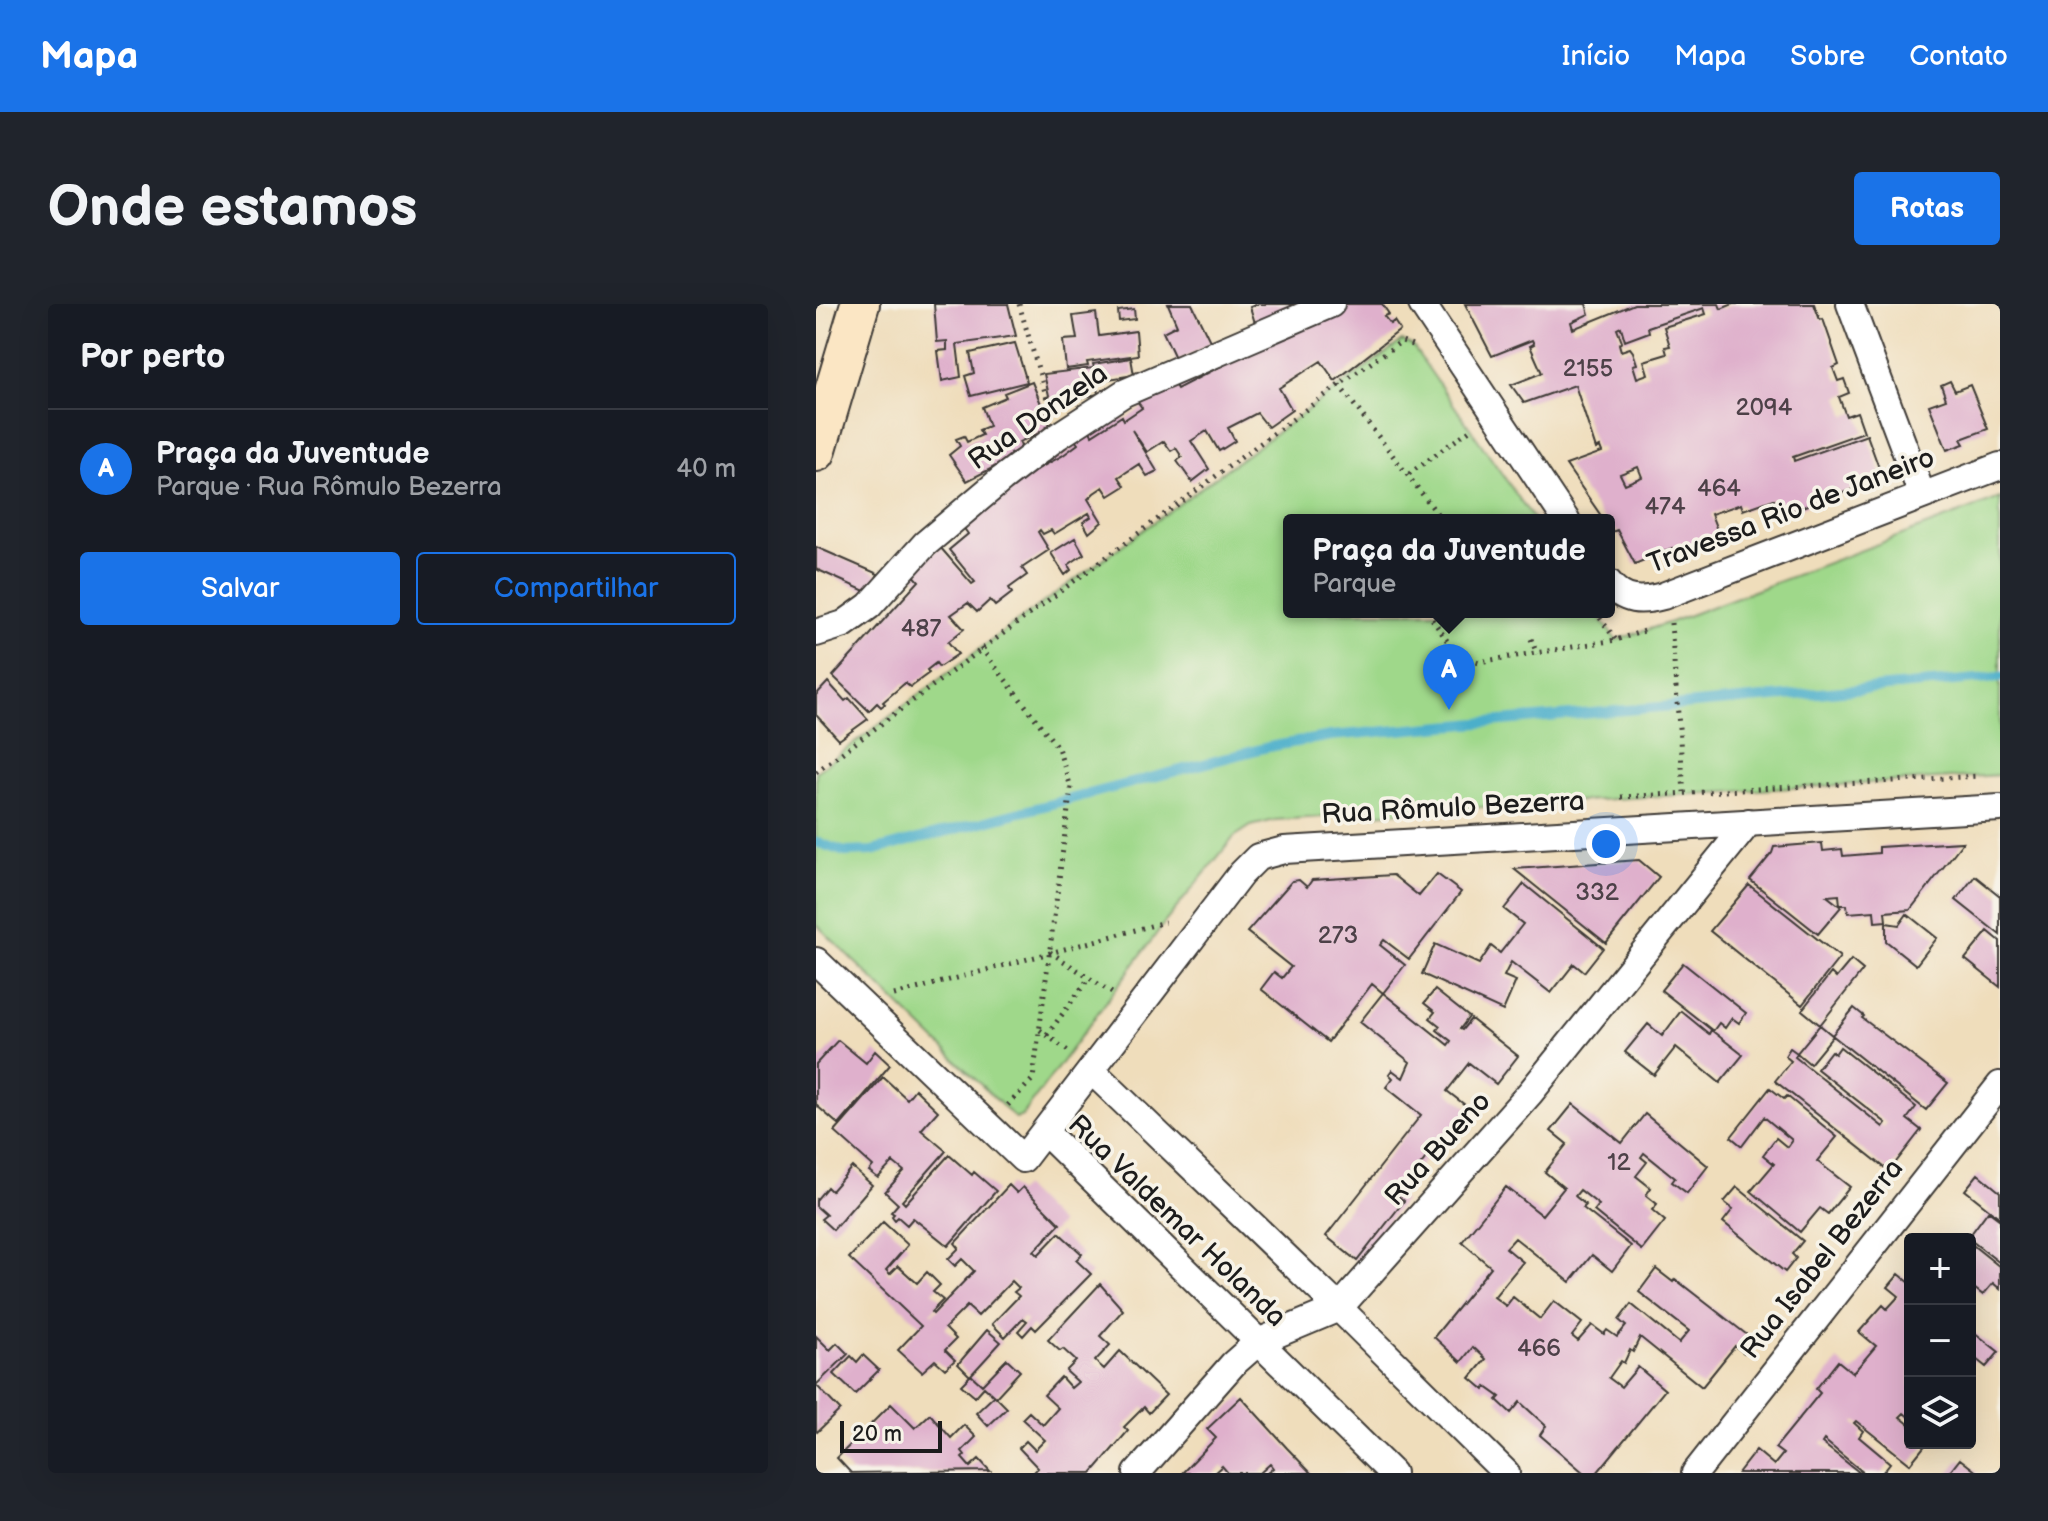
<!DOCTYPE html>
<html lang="pt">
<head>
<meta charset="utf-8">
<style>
	body { margin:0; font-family:"Balsamiq Sans",sans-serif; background:#20242c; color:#f1f3f6 }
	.controls { position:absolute; right:24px; bottom:24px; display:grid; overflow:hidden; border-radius:8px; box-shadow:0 8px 32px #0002 }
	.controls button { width:72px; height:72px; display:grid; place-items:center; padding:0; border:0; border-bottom:2px solid #363941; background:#171b24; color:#f1f3f6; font:40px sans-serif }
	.scale { position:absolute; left:24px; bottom:20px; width:102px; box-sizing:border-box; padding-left:8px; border:4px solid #1c1c1c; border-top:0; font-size:22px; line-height:28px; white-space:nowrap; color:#1c1c1c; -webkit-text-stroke:6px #f7f3e8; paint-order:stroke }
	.you { position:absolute; left:790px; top:540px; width:28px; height:28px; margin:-20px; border:6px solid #fff; border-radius:50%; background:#1a73e8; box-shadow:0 0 0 12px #1a73e833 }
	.badge { display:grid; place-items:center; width:52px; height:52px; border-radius:50%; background:#1a73e8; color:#fff; font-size:26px; font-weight:700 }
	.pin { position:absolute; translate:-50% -66px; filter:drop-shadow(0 2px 4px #0008) }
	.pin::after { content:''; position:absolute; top:42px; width:28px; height:24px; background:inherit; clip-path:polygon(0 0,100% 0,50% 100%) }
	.popup { position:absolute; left:467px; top:210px; width:332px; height:104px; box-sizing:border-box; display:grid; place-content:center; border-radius:8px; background:#171b24; filter:drop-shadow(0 2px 6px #0005); font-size:26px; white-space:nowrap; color:#9ea1a6 }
	.popup b { font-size:30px; color:#f1f3f6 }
	.popup::after { content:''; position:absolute; left:50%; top:100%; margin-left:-16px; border:16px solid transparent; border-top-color:#171b24 }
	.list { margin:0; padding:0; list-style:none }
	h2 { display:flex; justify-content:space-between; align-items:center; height:104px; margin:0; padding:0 32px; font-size:34px }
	h2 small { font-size:26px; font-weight:400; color:#9ea1a6 }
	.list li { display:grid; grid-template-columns:52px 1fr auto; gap:24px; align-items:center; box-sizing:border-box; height:120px; padding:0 32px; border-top:2px solid #363941 }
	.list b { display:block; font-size:30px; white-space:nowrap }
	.list p { margin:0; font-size:26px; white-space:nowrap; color:#9ea1a6 }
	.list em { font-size:26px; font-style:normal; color:#9ea1a6 }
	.actions { display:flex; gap:16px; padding:24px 32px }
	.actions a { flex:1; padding:18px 0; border:2px solid #1a73e8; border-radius:8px; text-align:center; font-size:28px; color:#1a73e8 }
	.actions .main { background:#1a73e8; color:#fff }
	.icon { flex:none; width:44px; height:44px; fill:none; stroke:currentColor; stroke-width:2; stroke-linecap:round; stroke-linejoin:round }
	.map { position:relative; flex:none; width:1184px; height:1169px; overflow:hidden; border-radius:8px }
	header { display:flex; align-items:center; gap:48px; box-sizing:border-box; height:112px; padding:0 40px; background:#1a73e8; color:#fff }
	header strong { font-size:38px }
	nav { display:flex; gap:44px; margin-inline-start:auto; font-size:28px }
	.intro { display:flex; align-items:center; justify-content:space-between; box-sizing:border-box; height:192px; padding:0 48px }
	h1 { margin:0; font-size:56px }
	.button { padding:20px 36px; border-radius:8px; background:#1a73e8; color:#fff; font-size:28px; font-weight:700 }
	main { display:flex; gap:48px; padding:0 48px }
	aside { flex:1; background:#171b24; border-radius:8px; box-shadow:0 8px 32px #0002 }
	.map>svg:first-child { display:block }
</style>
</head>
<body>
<header>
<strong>Mapa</strong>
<nav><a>Início</a><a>Mapa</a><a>Sobre</a><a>Contato</a></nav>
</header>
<div class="intro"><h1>Onde estamos</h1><a class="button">Rotas</a></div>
<main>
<aside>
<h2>Por perto<small></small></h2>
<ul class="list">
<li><span class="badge">A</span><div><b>Praça da Juventude</b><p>Parque · Rua Rômulo Bezerra</p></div><em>40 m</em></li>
</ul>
<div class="actions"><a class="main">Salvar</a><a>Compartilhar</a></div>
</aside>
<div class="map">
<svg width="1184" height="1169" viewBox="0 0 1184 1169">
	<rect width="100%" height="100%" fill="#f7f3e8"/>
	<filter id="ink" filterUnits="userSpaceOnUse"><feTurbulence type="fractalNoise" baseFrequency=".0125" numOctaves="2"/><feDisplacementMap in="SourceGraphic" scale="16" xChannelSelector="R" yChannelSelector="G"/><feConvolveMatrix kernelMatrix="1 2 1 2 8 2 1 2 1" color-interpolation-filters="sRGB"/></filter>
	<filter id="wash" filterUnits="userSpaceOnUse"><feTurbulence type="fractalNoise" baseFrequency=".006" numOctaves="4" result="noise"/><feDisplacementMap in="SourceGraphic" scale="32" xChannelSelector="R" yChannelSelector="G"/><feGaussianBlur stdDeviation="1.8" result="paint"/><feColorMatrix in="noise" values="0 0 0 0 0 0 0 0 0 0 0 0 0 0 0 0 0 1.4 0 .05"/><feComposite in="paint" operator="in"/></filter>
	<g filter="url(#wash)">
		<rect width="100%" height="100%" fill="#efddbb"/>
		<path fill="#9fd88a" stroke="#5e7a53" stroke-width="2" d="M586,37L596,41L718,216H473V308H780L800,336L855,318L1184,194V471L459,516L435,522L418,533L349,618L206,812L200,815L0,620V468L165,344Z"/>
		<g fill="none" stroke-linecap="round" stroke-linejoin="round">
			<path stroke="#4bafca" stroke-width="10" d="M0,538L29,548L56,547L452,443L515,432L1184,373"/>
		</g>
		<g id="blocks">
			<path fill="#dfb0cc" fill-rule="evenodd" d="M118,0H192L200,32L141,40L145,73L126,77L122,47L131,46V37L121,38Z
				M352,0H376L395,39L361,58L347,28L361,21Z
				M442,0H487L439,19L434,3Z
				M525,0H566L573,10L568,12L574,20L578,17L584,26L519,77L505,57L463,84L476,106L452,123L441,109L412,124L419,137L403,147L391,127L375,137L393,165L376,178L361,157L366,153L360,144L355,147L348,137L331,148L316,126L341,167L331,172L323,160L303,173L309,182L293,192L287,183L278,189L272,195L286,218L273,229L267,218L275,213L273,209L238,230L235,226L227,230L224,226L222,228L233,246L206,264L211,271L193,284L196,289L179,302L174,296L161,308L152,299L135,311L148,325L132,338L142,350L123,363L120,359L111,366L113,369L94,383L89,379L67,398L69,400L65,403L61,399L53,407L17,372L103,277L95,268L124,243L156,280L159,278L133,246L152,230L142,216L192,181L246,152L262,140L259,136L273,125L276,131L306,112L308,116L326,104L319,94L357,78L361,85Z
				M649,0H770L773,10L755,18L757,25L818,0H903L905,5L917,0H998L1004,16L1007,15L1023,61L1017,64L1022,77L1028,75L1033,89L1023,93L1030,112L1041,108L1048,128L977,153L978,157L1051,131L1067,175L963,211L958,195L927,206L925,200L895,210L904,234L860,251L856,244L819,260L801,226L796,228L793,216H788L750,161L786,148L784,143L780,145L759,81L708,99L695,81L726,69L714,42L718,40L716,36L676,52ZM888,4L890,10L848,23L854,42L849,43L851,50L828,57L832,70L821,74L817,61L821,60L817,48L814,44L805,47L803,40L806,38L801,25L805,23L809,37L833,28L832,23ZM822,163L826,173L809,180L804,170Z
				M318,5L319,15L303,17L302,7Z
				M280,9L283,32L320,27L322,51L271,58L272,62L250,65L247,36L261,35L257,12Z
				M199,39L211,78L155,92L149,72L158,69L154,49Z
				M315,54L318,71L280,77L282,90L235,100L228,70L278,64L277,60Z
				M1134,77L1139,87L1154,81L1172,125L1145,135L1148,140L1131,146L1113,101L1130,95L1125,81Z
				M216,78L235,124L203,138L206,144L194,150L196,154L151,177L133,151L144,142L140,135L148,132L151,138L166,131L163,126L173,122L166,103L190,93L188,89Z
				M259,234L268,250L252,261L255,266L249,271L235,249Z
				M0,243L62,270L53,289L0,265Z
				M12,378L29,397L33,394L52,415L23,436L0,411V391Z
				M1147,538L1094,606L1069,608L1070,617L1059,618L1058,607L1032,609L1031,601H1024L1023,591L1011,592L1025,603L1002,630L934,576L956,549L958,543L1006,539L1007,547L1026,545L1027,552L1063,549V543Z
				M823,556L843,573L790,639L698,565Z
				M621,570L645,588L593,655L568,636L564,641L589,661L567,689L556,680L512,738L445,685L458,668L466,674L475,663L431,628L476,577L483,576L491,583L496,576L577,571L603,592Z
				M1159,572L1184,592V631L1140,596Z
				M708,580L787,644L768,668L758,660L735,689L695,658L688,672L700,677L687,707L606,670L619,640L663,660L675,642L684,649L707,620L688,605Z
				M933,581L1024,653L986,701L894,627Z
				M1091,610L1121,634L1100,661L1070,637V619L1083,621Z
				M1172,627L1184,637V683L1149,655Z
				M1035,656L1047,666L1004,721L1017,732L994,760L981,749L979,753L1067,823L1070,819L1001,765L1015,747L1019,750L1024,743L1100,803L1091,815L1105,826L1073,867L959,777L975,757L969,752L974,744L981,749L1004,721L986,706L1015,669L1020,674Z
				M867,659L930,709L923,719L916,714L909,724L903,719L897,727L845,686Z
				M619,686L653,713L644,725L646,726L655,715L702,752L680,780L653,759L631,787L658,808L631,842L624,836L581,891L588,897L541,957L510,932L605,811L570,783L577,774L573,770L576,766L587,774L594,758L544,718L567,689L632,741L635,737L621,726L624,722L614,714L619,708L608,699Z
				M1038,704L1048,712L1046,714L1132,779L1110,806L1016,731Z
				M865,707L893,730L895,726L927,751L904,779L860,743L838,771L809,748L832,720L846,732Z
				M22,736L50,759L59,747L74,761L23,821L0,801V760Z
				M67,773L91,795L99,785L122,807L105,826L130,847L86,897L89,900L133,851L156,871L158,868L180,887L132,942L97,914L91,921L82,913L79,916L76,912L78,910L75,908L82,900L69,888L88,867L77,858L62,874L53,867L57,862L19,828Z
				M954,784L968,795L971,792L1021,833L1001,857L1034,883L1012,910L1004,904L984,928L935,887L958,860L947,851L960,834L971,843L976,836L948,813L926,842L915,833Z
				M757,800L806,839L829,810L892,862L871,889L856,878L859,874L828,849L825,853L831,858L820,872L835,884L830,891L841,900L836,906L849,917L826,946L778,907L783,901L764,886L759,892L770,901L767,904L815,942L796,967L776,951L754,978L699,934L690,944L707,958L678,993L690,1002L697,993L724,1015L738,997L766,1019L756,1032L762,1037L776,1021L788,1030L791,1026L801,1033L810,1022L803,1016L815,1000L863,1039L873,1027L823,988L840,965L857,978L859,975L939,1037L928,1049L919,1042L886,1083L824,1033L817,1048L814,1046L808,1059L805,1057L793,1074L805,1083L822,1063L849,1086L781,1169H768L724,1131L730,1122L704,1098L695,1109L681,1096L684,1093L670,1083L668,1086L654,1074L670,1055L657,1043L645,1058L618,1033L675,963L646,938L690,883L726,911L748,884L729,868L751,840L735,827Z
				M36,863L56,881L17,926L5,915L10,911L0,902V896L11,883L15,887Z
				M1162,870L1184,888V914L1149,886Z
				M193,881L201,889L207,883L244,920L218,947L222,951L243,929L266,950L260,956L275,970L220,1026L216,1022L207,1032L202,1027L211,1017L207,1014L189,1033L176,1020L203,992L198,988L203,984L196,977L162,1012L151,1002L129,1024L140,1035L129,1046L139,1056L129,1065L119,1056L106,1068L82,1046L105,1022L33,954L67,918L92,941L70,966L74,970L82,962L101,979L111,968L124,981L117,988L127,996L115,1008L117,1010L158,967L146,955L139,962L132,955L143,944L139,939Z
				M921,883L987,937L976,950L980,954L969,968L907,918L917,905L908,898Z
				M1172,907L1184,916V959L1152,934Z
				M1154,939L1184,963V985L1177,979L1167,991L1154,981Z
				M1083,970L1094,979V1114L1088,1109L1084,1113L1094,1121V1139H1111L1094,1160L1040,1117L1038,1119L1047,1127L1043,1133L1074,1159L1066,1169H1048L1008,1136L1006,1139L1044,1169H922L940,1146L958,1161L967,1150L959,1144L1004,1089L1000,1085L1022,1057L1037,1069L1060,1042L1043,1028L1067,1001L1071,1005L1083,992L1072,983Z
				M284,980L307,1006L284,1032L294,1041L279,1057L288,1065L304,1047L350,1091L333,1109L328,1103L308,1123L312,1127L276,1169H217L222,1164L203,1144L210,1137L219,1146L229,1136L206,1115L213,1108L227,1121L242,1104L228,1091L245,1073L255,1084L262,1078L250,1067L260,1057L247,1045L244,1047L232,1036Z
				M1154,1025L1183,1048L1170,1063L1160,1055L1154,1061Z
				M171,1026L185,1038L154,1072L142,1060Z
				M0,1032L14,1046L21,1039L32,1050L0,1081L24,1106L1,1128L0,1127Z
				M47,1051L63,1066L39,1090L18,1070L35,1052L41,1058Z
				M191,1055L204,1067L180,1093L191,1104L172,1122L160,1109L178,1092L168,1083L159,1093L145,1081L155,1071L166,1081Z
				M425,1093L471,1144L495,1169H451L457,1164L454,1160L444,1169H412L406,1162L398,1169H366L400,1134L391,1125Z
				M75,1100L99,1124L114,1110L135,1134L148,1121L160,1133L146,1147L149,1151L146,1154L154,1163L163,1155L174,1167L35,1169L21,1154Z
				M1144,1155L1162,1169H1133Z"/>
		</g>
	</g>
	<g filter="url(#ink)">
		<use href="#blocks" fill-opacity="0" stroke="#3c3934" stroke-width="2"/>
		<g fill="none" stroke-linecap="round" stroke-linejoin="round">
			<g stroke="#3c3934" stroke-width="30">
				<path id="street" d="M606,0L750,216
					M1034,0L1106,191
					M793,279C808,298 825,298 847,292L1184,162
					M0,329L28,320L53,302L109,240L186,175L242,132L308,89L515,0
					M0,657L207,855L425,570L442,553L468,546L1184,504
					M276,767L523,1004L690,1169
					M229,828L576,1169
					M321,1169L417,1060L442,1038L523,1004L714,789L933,518
					M879,1169L1184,781"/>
			</g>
			<g stroke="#3c3934" stroke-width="42">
				<path id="secondary" d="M0,148L44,0"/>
			</g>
			<path stroke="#3c3934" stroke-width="5" stroke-dasharray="2 6" stroke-linecap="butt" d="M203,0L234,105
				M523,81L626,216
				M593,170L655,125
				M614,308V312L641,351L663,358L800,336L828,327
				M784,314L800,336
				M855,319L868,488
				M715,335L721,350
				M165,344L242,444L255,483L217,775L191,802
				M0,468L523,81L586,37L596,41
				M805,493L1163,472
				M234,648L296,689
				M78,691L349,618
				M224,726L252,747
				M231,731L273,674"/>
			<use href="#street" stroke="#fff" stroke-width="26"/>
			<use href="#secondary" stroke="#fbe6c4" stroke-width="38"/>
		</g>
	</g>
	<g text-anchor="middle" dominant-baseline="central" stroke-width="7" stroke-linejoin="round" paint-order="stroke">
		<g font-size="24" fill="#4d4148">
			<text x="772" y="64">2155</text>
			<text x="948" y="103">2094</text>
			<text x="903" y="184">464</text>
			<text x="849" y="202">474</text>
			<text x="105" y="324">487</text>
			<text x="781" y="588">332</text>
			<text x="522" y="631">273</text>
			<text x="803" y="858">12</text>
			<text x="723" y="1044">466</text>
		</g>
		<g font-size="28" fill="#1c1c1c" stroke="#f7f3e8">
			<text transform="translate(222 113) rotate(-35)">Rua Donzela</text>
			<text transform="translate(975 207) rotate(-21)">Travessa Rio de Janeiro</text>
			<text transform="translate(637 504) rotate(-3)">Rua Rômulo Bezerra</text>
			<text transform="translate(622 845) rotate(-48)">Rua Bueno</text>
			<text transform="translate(361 917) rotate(44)">Rua Valdemar Holanda</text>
			<text transform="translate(1006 955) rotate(-52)">Rua Isabel Bezerra</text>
		</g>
	</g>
</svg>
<div class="controls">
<button>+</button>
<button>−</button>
<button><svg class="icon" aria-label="layers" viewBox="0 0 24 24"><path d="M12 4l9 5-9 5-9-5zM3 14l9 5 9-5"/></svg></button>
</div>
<div class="scale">20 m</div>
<div class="you"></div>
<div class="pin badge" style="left:633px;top:406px">A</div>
<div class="popup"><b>Praça da Juventude</b>Parque</div>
</div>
</main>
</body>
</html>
